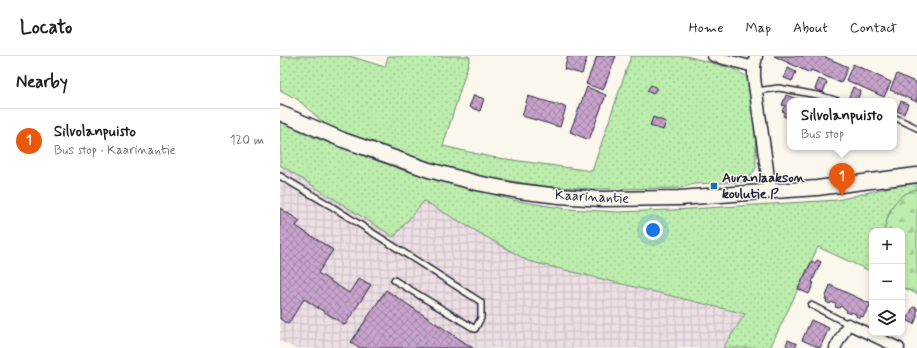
<!DOCTYPE html>
<html lang="en">
<head>
<meta charset="utf-8">
<style>
	body { margin:0; font-family:Mynerve,sans-serif; background:#f6f6f6; color:#202124 }
	.controls { position:absolute; right:12px; bottom:12px; display:grid; overflow:hidden; border-radius:8px; box-shadow:0 2px 6px #0003 }
	.controls button { width:36px; height:36px; display:grid; place-items:center; padding:0; border:0; border-bottom:1px solid #e0e0e0; background:#fff; color:#202124; font:20px sans-serif }
	.you { position:absolute; left:373px; top:174px; width:14px; height:14px; margin:-10px; border:3px solid #fff; border-radius:50%; background:#1a73e8; box-shadow:0 0 0 6px #1a73e833 }
	.badge { display:grid; place-items:center; width:26px; height:26px; border-radius:50%; background:#ea580c; color:#fff; font-size:13px; font-weight:700 }
	.pin { position:absolute; translate:-50% -33px; filter:drop-shadow(0 1px 2px #0008) }
	.pin::after { content:''; position:absolute; top:21px; width:14px; height:12px; background:inherit; clip-path:polygon(0 0,100% 0,50% 100%) }
	.popup { position:absolute; left:507px; top:42px; width:110px; height:52px; box-sizing:border-box; display:grid; place-content:center; border-radius:8px; background:#fff; filter:drop-shadow(0 1px 3px #0005); font-size:13px; white-space:nowrap; color:#757577 }
	.popup b { font-size:15px; color:#202124 }
	.popup::after { content:''; position:absolute; left:50%; top:100%; margin-left:-8px; border:8px solid transparent; border-top-color:#fff }
	.list { margin:0; padding:0; list-style:none }
	h2 { display:flex; justify-content:space-between; align-items:center; height:52px; margin:0; padding:0 16px; font-size:17px }
	h2 small { font-size:13px; font-weight:400; color:#757577 }
	.list li { display:grid; grid-template-columns:26px 1fr auto; gap:12px; align-items:center; box-sizing:border-box; height:64px; padding:0 16px; border-top:1px solid #e0e0e0 }
	.list b { display:block; font-size:15px; white-space:nowrap }
	.list p { margin:0; font-size:13px; white-space:nowrap; color:#757577 }
	.list em { font-size:13px; font-style:normal; color:#757577 }
	.icon { flex:none; width:22px; height:22px; fill:none; stroke:currentColor; stroke-width:2; stroke-linecap:round; stroke-linejoin:round }
	.map { position:relative; flex:none; width:637px; height:292px; overflow:hidden }
	header { display:flex; align-items:center; gap:24px; box-sizing:border-box; height:56px; padding:0 20px; background:#fff; border-bottom:1px solid #e0e0e0 }
	header strong { font-size:19px }
	nav { display:flex; gap:22px; margin-inline-start:auto; font-size:14px }
	main { display:flex }
	aside { flex:1; background:#fff }
	.map>svg:first-child { display:block }
</style>
</head>
<body>
<header>
<strong>Locato</strong>
<nav><a>Home</a><a>Map</a><a>About</a><a>Contact</a></nav>
</header>
<main>
<aside>
<h2>Nearby<small></small></h2>
<ul class="list">
<li><span class="badge">1</span><div><b>Silvolanpuisto</b><p>Bus stop · Kaarinantie</p></div><em>120 m</em></li>
</ul>
</aside>
<div class="map">
<svg width="637" height="292" viewBox="0 0 637 292">
	<defs>
		<pattern id="industrial-grid" width="8" height="8" patternUnits="userSpaceOnUse"><rect width="8" height="8" fill="#ecdee2"/><path d="M0 4h8M4 0v8" fill="none" stroke="#cabec3"/></pattern>
		<pattern id="green-dots" width="8" height="8" patternUnits="userSpaceOnUse"><rect width="8" height="8" fill="#bcedac"/><path d="M2 2h.1M6 6h.1" fill="none" stroke="#a1cb95" stroke-width="1.8" stroke-linecap="round"/></pattern>
		<pattern id="forest-firs" width="22" height="20" patternUnits="userSpaceOnUse"><rect width="22" height="20" fill="#bcedac"/><path d="M5 1l3.5 6h-7zM16 11l3.5 6h-7z" fill="#a1cb95"/></pattern>
		<pattern id="building-cross-hatch" width="8" height="8" patternUnits="userSpaceOnUse"><rect width="8" height="8" fill="#c8a3cb"/><path d="M0 0l8 8M0 8l8-8" fill="none" stroke="#a284a6"/></pattern>
	</defs>
	<rect width="100%" height="100%" fill="#fbf7ec"/>
	<filter id="ink" filterUnits="userSpaceOnUse"><feTurbulence type="fractalNoise" baseFrequency=".025" numOctaves="2"/><feDisplacementMap in="SourceGraphic" scale="8" xChannelSelector="R" yChannelSelector="G"/><feConvolveMatrix kernelMatrix="1 2 1 2 8 2 1 2 1" color-interpolation-filters="sRGB"/></filter>
	<g filter="url(#ink)">
		<path fill="url(#industrial-grid)" d="M0,109L114,180L144,145L248,205L465,259L443,292H14L0,285Z"/>
		<path fill="url(#green-dots)" stroke="#6f8874" d="M0,0H69L105,11L108,0H189L190,2L163,90L211,101L312,115L351,0H406L454,13L464,19L469,25L472,33L476,95V112L467,126L414,128L400,132L316,133L261,130L205,121L162,110L73,83L44,67L17,43L0,34Z
			M0,65L33,81L123,114L237,145L288,153L338,156L393,154L558,144L613,130L637,127V133L635,134L609,156L604,175H592V216L538,191L490,292H443L465,258L248,205L144,145L114,181L0,109Z"/>
		<path fill="url(#forest-firs)" stroke="#6f8874" d="M637,133V238L622,231V175H604C610,153 613,140 637,133Z"/>
		<path fill="url(#building-cross-hatch)" stroke="#22223b" d="M288,0L307,1L302,18L284,13Z
			M317,0H336L323,34L306,28Z
			M494,0H543L568,11L561,27L531,14L530,17Z
			M573,8L611,26L604,41L566,24Z
			M508,12L516,16L512,25L504,22Z
			M617,18L637,27V46L610,34Z
			M539,23L547,26L543,36L535,33Z
			M371,29L377,32L373,38L367,35Z
			M307,31L326,39L309,84L290,76Z
			M573,31L581,35L577,44L569,41Z
			M194,39L204,43L200,55L189,51Z
			M506,39L522,45H510V59L508,62L503,60L505,56L502,55L505,50L502,49Z
			M248,40L286,51L280,71L242,60Z
			M621,45L628,48L624,58L617,55Z
			M373,61L386,66L383,74L370,70Z
			M0,152L20,165L16,170L53,194L38,217L69,237L79,222L91,229L65,269L24,243L8,268L0,263Z
			M537,204L541,206L532,226L534,227L529,238L518,233L532,205L535,207Z
			M550,229L591,248L583,261L581,260L580,262L576,260V258L571,256L570,258L566,256L567,254L560,250L559,252L555,251L556,248L551,246L550,248L546,246L547,244L545,243Z
			M106,234L193,292H80L71,286Z
			M633,251L637,252V261L634,268L627,264Z
			M531,264L549,272L540,292L522,284Z
			M508,284L517,288L515,292H511L506,289Z"/>
		<g fill="none" stroke-linecap="round" stroke-linejoin="round">
			<g stroke="#22223b" stroke-width="8">
				<path id="service" d="M476,35L499,32L542,40L558,45
					M614,61L637,72
					M0,120L51,150L201,246V262L195,273L114,224
					M531,249L568,268"/>
			</g>
			<g stroke="#22223b" stroke-width="13">
				<path id="minor" d="M433,0L474,11
					M555,292L568,268L619,292"/>
			</g>
			<g stroke="#22223b" stroke-width="15">
				<path id="tertiary" d="M476,0L474,11V22L490,135"/>
			</g>
			<g stroke="#22223b" stroke-width="17">
				<path id="secondary" d="M0,57L63,84L149,114L197,127L238,135L279,140L321,143L399,142L537,132L637,119"/>
			</g>
			<use href="#service" stroke="#fbf7ec" stroke-width="5"/>
			<use href="#minor" stroke="#fbf7ec" stroke-width="10"/>
			<use href="#tertiary" stroke="#fbf7ec" stroke-width="12"/>
			<use href="#secondary" stroke="#fbf7ec" stroke-width="14"/>
		</g>
	</g>
	<rect fill="#1f6fb2" stroke="#fbf7ec" stroke-width="1.5" x="430" y="126" width="8" height="8" rx="2"/>
	<g text-anchor="middle" dominant-baseline="central" stroke-width="3" stroke-linejoin="round" paint-order="stroke">
		<g font-size="14" font-weight="bold" fill="#22223b" stroke="#fbf7ec" text-anchor="start">
			<text x="442" y="122">Auranlaakson<tspan x="442" dy="16">koulutie P</tspan></text>
		</g>
		<g font-size="14" fill="#22223b" stroke="#fbf7ec">
			<text transform="translate(312 141) rotate(3)">Kaarinantie</text>
		</g>
	</g>
</svg>
<div class="controls">
<button>+</button>
<button>−</button>
<button><svg class="icon" aria-label="layers" viewBox="0 0 24 24"><path d="M12 4l9 5-9 5-9-5zM3 14l9 5 9-5"/></svg></button>
</div>
<div class="you"></div>
<div class="pin badge" style="left:562px;top:140px">1</div>
<div class="popup"><b>Silvolanpuisto</b>Bus stop</div>
</div>
</main>
</body>
</html>
